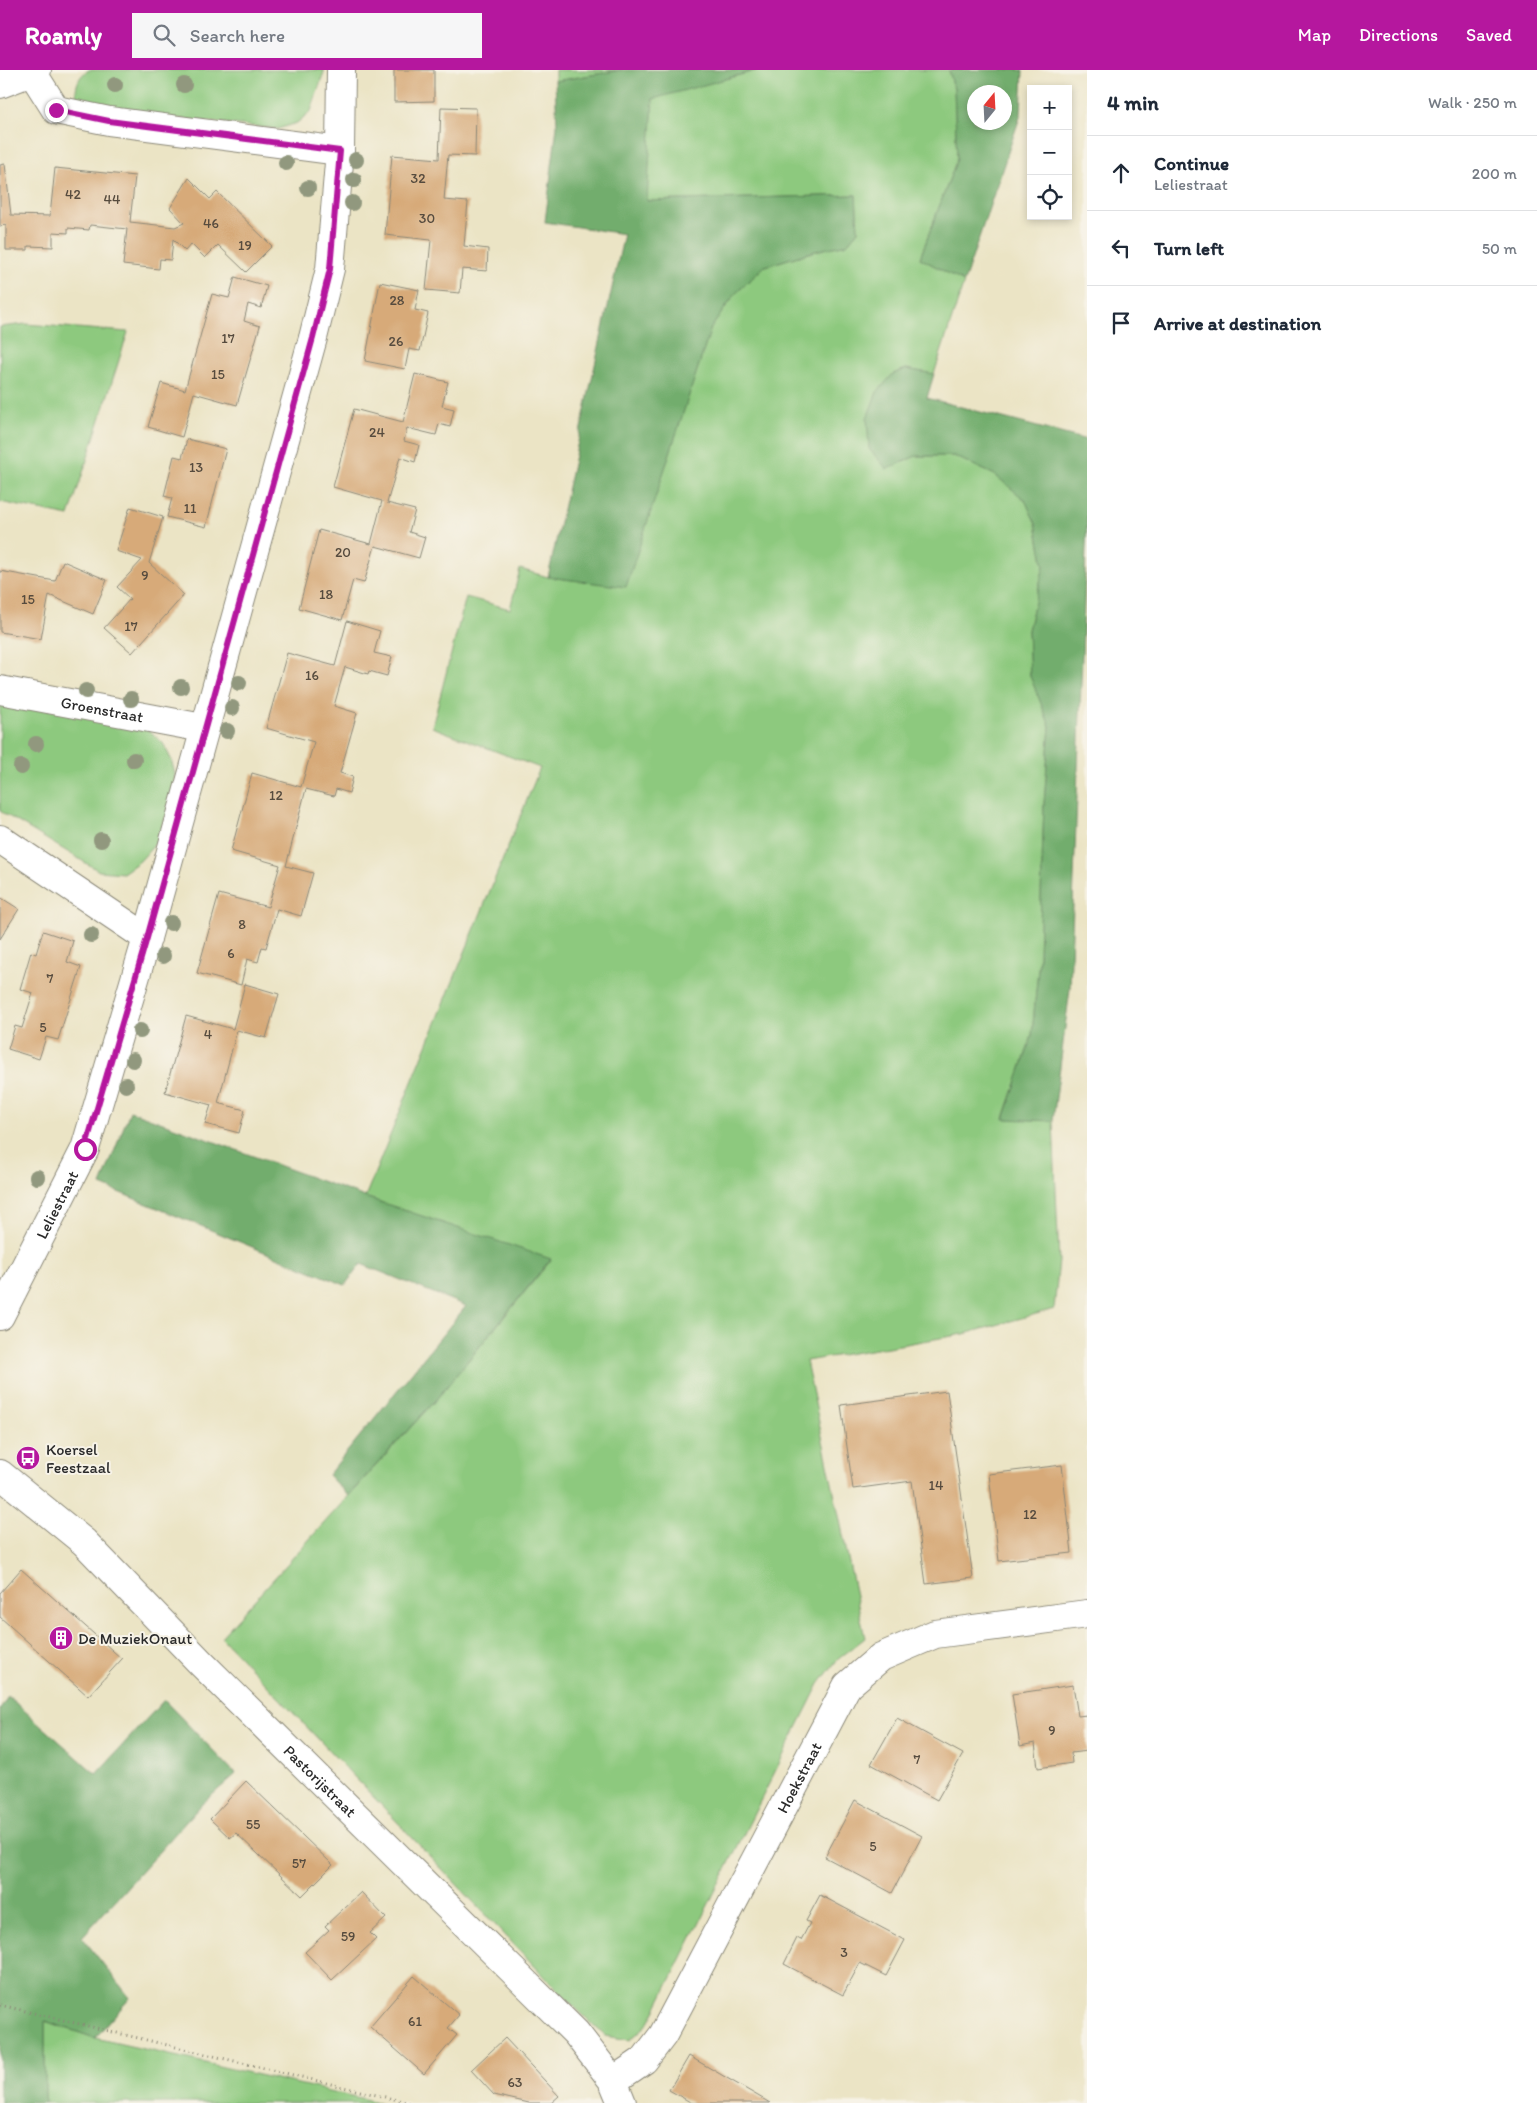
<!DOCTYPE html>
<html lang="en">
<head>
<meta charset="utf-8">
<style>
	body { margin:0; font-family:Itim,sans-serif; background:#f6f6f7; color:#1f2937 }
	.controls { position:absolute; right:15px; top:15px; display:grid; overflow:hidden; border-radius:0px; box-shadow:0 2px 8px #0003 }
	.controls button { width:45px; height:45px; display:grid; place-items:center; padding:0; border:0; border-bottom:1px solid #e0e1e3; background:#fff; color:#1f2937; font:25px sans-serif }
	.compass { position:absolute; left:967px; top:15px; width:45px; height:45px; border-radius:50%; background:#fff; box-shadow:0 2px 8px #0003; rotate:18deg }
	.stop { position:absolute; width:15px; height:15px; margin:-11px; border:4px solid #b5179e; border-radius:50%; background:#fff }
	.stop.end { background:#b5179e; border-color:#fff; box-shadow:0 1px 5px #0008 }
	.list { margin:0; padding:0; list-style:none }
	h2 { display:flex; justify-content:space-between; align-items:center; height:65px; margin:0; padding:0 20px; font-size:21px }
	h2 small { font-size:16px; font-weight:400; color:#747a83 }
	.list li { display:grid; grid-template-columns:32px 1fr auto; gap:15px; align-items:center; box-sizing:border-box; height:75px; padding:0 20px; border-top:1px solid #e0e1e3 }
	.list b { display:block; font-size:19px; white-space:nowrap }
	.list p { margin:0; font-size:16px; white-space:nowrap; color:#747a83 }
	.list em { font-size:16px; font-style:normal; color:#747a83 }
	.icon { flex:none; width:28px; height:28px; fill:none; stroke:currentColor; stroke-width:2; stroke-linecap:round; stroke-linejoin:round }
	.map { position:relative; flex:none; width:1087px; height:2033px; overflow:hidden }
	header { display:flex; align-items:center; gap:30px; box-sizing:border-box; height:70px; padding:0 25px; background:#b5179e; color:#fff }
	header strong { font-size:24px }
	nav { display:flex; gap:28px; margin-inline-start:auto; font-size:18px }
	.search { width:350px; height:45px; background:#f6f6f7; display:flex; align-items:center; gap:12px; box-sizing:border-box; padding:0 18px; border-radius:0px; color:#747a83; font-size:19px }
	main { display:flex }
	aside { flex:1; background:#fff }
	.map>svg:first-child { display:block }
</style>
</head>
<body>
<header>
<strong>Roamly</strong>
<div class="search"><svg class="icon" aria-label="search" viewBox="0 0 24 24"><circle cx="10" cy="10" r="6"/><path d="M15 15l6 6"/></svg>Search here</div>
<nav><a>Map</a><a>Directions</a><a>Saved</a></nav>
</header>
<main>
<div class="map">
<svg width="1087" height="2033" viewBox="0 0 1087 2033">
	<rect width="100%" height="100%" fill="#f7f3e8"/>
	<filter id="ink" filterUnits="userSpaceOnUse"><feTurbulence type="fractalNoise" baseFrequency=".02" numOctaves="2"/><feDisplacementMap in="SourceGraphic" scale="10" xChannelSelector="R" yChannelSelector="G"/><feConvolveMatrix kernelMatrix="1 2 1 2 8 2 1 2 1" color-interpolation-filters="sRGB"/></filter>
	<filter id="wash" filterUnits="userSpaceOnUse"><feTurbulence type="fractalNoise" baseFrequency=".0096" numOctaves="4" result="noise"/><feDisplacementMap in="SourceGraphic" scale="20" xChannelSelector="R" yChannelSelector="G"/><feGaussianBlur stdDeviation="1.12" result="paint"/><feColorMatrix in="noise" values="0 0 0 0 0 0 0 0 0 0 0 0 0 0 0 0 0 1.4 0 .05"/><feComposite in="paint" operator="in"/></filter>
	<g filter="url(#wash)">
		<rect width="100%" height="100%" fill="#ebe4c5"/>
		<path fill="#8dc97e" stroke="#5c7a54" d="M89,0H324V2L311,41L297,53L278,59L108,41C93,38 71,35 77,15C79,8 82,4 89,0Z
			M555,0H622L555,11Z
			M758,0H949L954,19L957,89L920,188L964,212L934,304L906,299L893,304L887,399L916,386H954L995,405L1025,429L1036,454L1044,496L1028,560L1030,605L1050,656L1044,734L1039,888L1032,966L1004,1048L1053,1051L1059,1191L1054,1239L964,1264L806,1291L865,1568L837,1590L819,1614L649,1953L630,1970L605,1966L564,1927L221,1567L439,1326L551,1190L365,1127L540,698L432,657L466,527L510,539L520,499L548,507L626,516L711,258L735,224L765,196L815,181L847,174L858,161L856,125L646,131L653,28Z
			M26,254L128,262L69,446L0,432V257Z
			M0,629L147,659L163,673L171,689L175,704L172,730L156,773L140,791L123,803L99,801L0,741Z
			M45,1951L95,1968L382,2033H45Z"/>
		<path fill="#72ad6d" stroke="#4e6c4c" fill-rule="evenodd" d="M622,0H758L653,29L647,131L856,125L858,161L847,174L815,181L765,196L735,224L711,258L626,517L548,507L624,164L545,152L557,56L555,11Z
			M949,0H1023L1021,44L964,212L920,188L957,89L954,19ZM974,22H1004V52H974Z
			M906,299L934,304L927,328L1087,370V449L1070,919L1053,1051L1004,1049L1032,966L1039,888L1044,734L1050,656L1030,606L1028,560L1044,496L1036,454L1025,430L995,405L954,386H916L887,399L869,379L867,348L877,322L893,304Z
			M130,1041L365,1127L551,1189L439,1326L348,1426L328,1405L466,1236L361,1194L345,1215L101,1115Z
			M8,1626L96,1704L164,1630L236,1704L203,1733L82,1867L130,1928L95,1968L45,1951V2033H0V1640Z"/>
		<g id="blocks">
			<path fill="#d7aa79" d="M394,0H434V31L394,32Z
				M441,37L476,38L475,86L448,85L444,130L468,132L464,176L488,179L487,201L462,199L460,223L426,220L431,170L385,165L392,85L439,89Z
				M5,94L11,145L50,146L55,98L135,106L130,152L175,157L184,153L170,138L189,108L210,129L217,122L272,176L246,202L218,175L205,188L191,174L185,181L173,169L171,190L160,189L159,199L123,195L127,159L90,155L89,160L68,158V163L53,162V177L28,176V180H6V155L0,156V95Z
				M235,207L267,216L261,238L248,234L244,251L260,256L237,335L194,323L182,367L148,357L161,313L185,320L212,224L229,228Z
				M380,212L419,220L415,240L428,243L420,281L409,279L405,299L365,291Z
				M415,304L448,312L442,336L454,339L450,357L439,354L436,365L407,358L404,371L419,375L415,392L400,387L387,433L415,440L409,462L425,467L419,488L375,476L364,513L353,510L342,550L299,538L319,460L371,474L382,431L333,417L354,339L403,352Z
				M187,369L226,379L206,457L167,447L172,428L164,426L174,386L182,388Z
				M130,437L163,447L149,493L184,525L132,583L104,558L130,529L117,517L142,490L116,481Z
				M63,491L107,510L93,544L49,525L41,569L0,562V501L55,511Z
				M347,551L380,561L374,583L392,587L387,606L369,601L368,604L345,597L334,636L357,643L340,703L353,707L349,723L336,719L334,726L306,719L286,796L313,803L301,846L277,839L266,878L262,877L258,892L247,889L241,915L197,903L219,824L268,837L280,795L231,781L252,703L301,717L314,672L266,658L287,583L335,596Z
				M0,827L19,839L0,869Z
				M43,861L73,871L67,892L81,897L58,970L46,967L39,989L8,979L15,956L22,958L33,923L20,919L31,882L36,884Z
				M245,914L279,924L266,968L237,960L218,1033L245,1040L239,1063L205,1054L211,1035L165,1022L186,946L233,959Z
				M947,1321L973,1508L926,1514L912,1411L853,1419L841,1335Z
				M1062,1395L1072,1483L999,1491L989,1404Z
				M21,1499L122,1589L88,1626L0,1547V1523Z
				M1073,1615L1078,1646L1087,1645V1681L1071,1683L1072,1693L1038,1698L1035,1673L1020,1676L1012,1624Z
				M897,1648L963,1684L937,1730L871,1694Z
				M246,1711L333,1795L302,1826L236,1763L230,1768L210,1749Z
				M855,1730L922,1766L892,1823L825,1787Z
				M361,1822L386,1848L370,1863L376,1869L332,1910L305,1882L329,1860L325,1856Z
				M820,1825L905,1870L886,1906L860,1893L843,1925L784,1894L797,1868L801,1870L810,1853L806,1851Z
				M414,1906L459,1945L448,1958L457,1965L424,2004L370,1957Z
				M505,1968L559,2026L551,2033H529L494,2025L471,2000Z
				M689,1986L770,2033H692L669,2020Z"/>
		</g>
	</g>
	<g filter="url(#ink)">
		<use href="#blocks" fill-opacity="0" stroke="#8b8878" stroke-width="1"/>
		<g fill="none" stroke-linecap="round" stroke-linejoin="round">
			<g stroke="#8b8878" stroke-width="30">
				<g id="street">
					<path d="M32,2L56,40L109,51L340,81"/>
					<path d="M0,14L37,0"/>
					<path id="s1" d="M0,620L203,658"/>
					<path d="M0,769L147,868"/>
					<path id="s2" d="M0,1246L85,1079L147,868L313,268L330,199L340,81L341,0"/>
					<path id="s3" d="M0,1404L84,1472L202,1594L576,1963L613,2011L622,2033"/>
					<path id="s4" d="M613,2011L644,1990L663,1965L847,1616L881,1587L935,1564L1087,1544"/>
				</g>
			</g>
			<path stroke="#8b8878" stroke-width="3" stroke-dasharray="1 4" stroke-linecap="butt" d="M0,1935L410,2033"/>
			<use href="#street" stroke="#fff" stroke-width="28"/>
		</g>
		<g fill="#91987e">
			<circle cx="115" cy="15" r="8"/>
			<circle cx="184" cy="15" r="8"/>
			<circle cx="356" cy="90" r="8"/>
			<circle cx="286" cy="93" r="8"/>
			<circle cx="354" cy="110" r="8"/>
			<circle cx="308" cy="118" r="8"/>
			<circle cx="352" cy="133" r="8"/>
			<circle cx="239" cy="613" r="8"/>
			<circle cx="181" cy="617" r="8"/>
			<circle cx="86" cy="621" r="8"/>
			<circle cx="131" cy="629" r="8"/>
			<circle cx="232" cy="638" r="8"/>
			<circle cx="227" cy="661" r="8"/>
			<circle cx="36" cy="674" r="8"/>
			<circle cx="134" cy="690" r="8"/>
			<circle cx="21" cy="697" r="8"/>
			<circle cx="101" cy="770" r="8"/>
			<circle cx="171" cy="853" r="8"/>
			<circle cx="91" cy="865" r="8"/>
			<circle cx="163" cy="886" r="8"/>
			<circle cx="140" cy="961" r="8"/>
			<circle cx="133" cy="990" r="8"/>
			<circle cx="126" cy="1015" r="8"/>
			<circle cx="37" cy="1107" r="8"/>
		</g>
	</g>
	<g fill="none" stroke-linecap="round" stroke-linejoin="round" filter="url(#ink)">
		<path stroke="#b5179e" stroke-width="6" d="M56,40L109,51L340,81L330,199L313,268L147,868L85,1079"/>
	</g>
	<defs>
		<g id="bus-disc" transform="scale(1.25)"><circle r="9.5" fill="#b5179e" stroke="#f7f3e8"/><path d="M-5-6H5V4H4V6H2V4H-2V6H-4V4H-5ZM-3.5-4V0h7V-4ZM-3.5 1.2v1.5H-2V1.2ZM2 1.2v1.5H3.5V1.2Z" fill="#fff"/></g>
		<g id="building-disc" transform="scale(1.25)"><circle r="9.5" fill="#b5179e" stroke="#f7f3e8"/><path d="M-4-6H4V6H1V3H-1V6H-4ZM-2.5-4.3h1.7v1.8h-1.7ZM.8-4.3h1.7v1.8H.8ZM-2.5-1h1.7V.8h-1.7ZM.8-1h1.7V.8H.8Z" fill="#fff"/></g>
	</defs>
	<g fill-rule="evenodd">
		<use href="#bus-disc" x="28" y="1388"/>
		<use href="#building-disc" x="61" y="1568"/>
	</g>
	<g text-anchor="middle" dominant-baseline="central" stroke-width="4" stroke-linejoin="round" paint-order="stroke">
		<g font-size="14" fill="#564b3e">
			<text x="418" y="108">32</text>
			<text x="73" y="124">42</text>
			<text x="112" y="129">44</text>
			<text x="427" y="148">30</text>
			<text x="211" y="153">46</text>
			<text x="245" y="175">19</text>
			<text x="397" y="230">28</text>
			<text x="228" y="268">17</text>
			<text x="396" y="271">26</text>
			<text x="218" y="304">15</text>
			<text x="377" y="362">24</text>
			<text x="196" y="397">13</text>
			<text x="190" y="438">11</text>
			<text x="343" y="482">20</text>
			<text x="145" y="505">9</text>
			<text x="326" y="524">18</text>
			<text x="28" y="529">15</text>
			<text x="131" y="556">17</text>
			<text x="312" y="605">16</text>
			<text x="276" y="725">12</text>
			<text x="242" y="854">8</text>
			<text x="231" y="883">6</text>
			<text x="50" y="908">7</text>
			<text x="43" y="957">5</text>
			<text x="208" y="964">4</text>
			<text x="936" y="1415">14</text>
			<text x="1030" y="1444">12</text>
			<text x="1052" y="1660">9</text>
			<text x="917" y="1689">7</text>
			<text x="253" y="1754">55</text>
			<text x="873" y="1776">5</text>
			<text x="299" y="1793">57</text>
			<text x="348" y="1866">59</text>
			<text x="844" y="1882">3</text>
			<text x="415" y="1951">61</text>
			<text x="515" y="2012">63</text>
		</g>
		<g font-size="16" fill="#2b2b2b" stroke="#f7f3e8">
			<text stroke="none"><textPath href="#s1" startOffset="104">Groenstraat</textPath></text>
			<text stroke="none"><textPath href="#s2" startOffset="125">Leliestraat</textPath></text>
			<text stroke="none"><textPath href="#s4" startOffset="360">Hoekstraat</textPath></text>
			<text stroke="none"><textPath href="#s3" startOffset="444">Pastorijstraat</textPath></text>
		</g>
		<g font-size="16" fill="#2b2b2b" stroke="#f7f3e8" text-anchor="start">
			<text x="46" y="1379">Koersel<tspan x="46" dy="18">Feestzaal</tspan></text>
			<text x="78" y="1568">De MuziekOnaut</text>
		</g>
	</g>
</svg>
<div class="controls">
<button>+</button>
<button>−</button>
<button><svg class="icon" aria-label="locate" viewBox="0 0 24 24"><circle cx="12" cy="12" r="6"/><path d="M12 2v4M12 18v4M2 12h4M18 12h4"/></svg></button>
</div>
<svg class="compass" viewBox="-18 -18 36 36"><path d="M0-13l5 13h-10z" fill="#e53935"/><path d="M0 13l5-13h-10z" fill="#747a83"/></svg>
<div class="stop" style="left:85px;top:1079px"></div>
<div class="stop end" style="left:56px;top:40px"></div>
</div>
<aside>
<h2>4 min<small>Walk · 250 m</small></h2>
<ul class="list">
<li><svg class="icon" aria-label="ahead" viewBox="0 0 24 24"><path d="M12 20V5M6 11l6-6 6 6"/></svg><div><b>Continue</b><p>Leliestraat</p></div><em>200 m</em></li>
<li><svg class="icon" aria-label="left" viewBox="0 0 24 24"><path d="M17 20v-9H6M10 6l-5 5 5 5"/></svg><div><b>Turn left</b></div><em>50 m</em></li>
<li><svg class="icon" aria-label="arrive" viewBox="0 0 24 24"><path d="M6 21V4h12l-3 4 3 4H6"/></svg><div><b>Arrive at destination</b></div></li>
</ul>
</aside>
</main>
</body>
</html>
